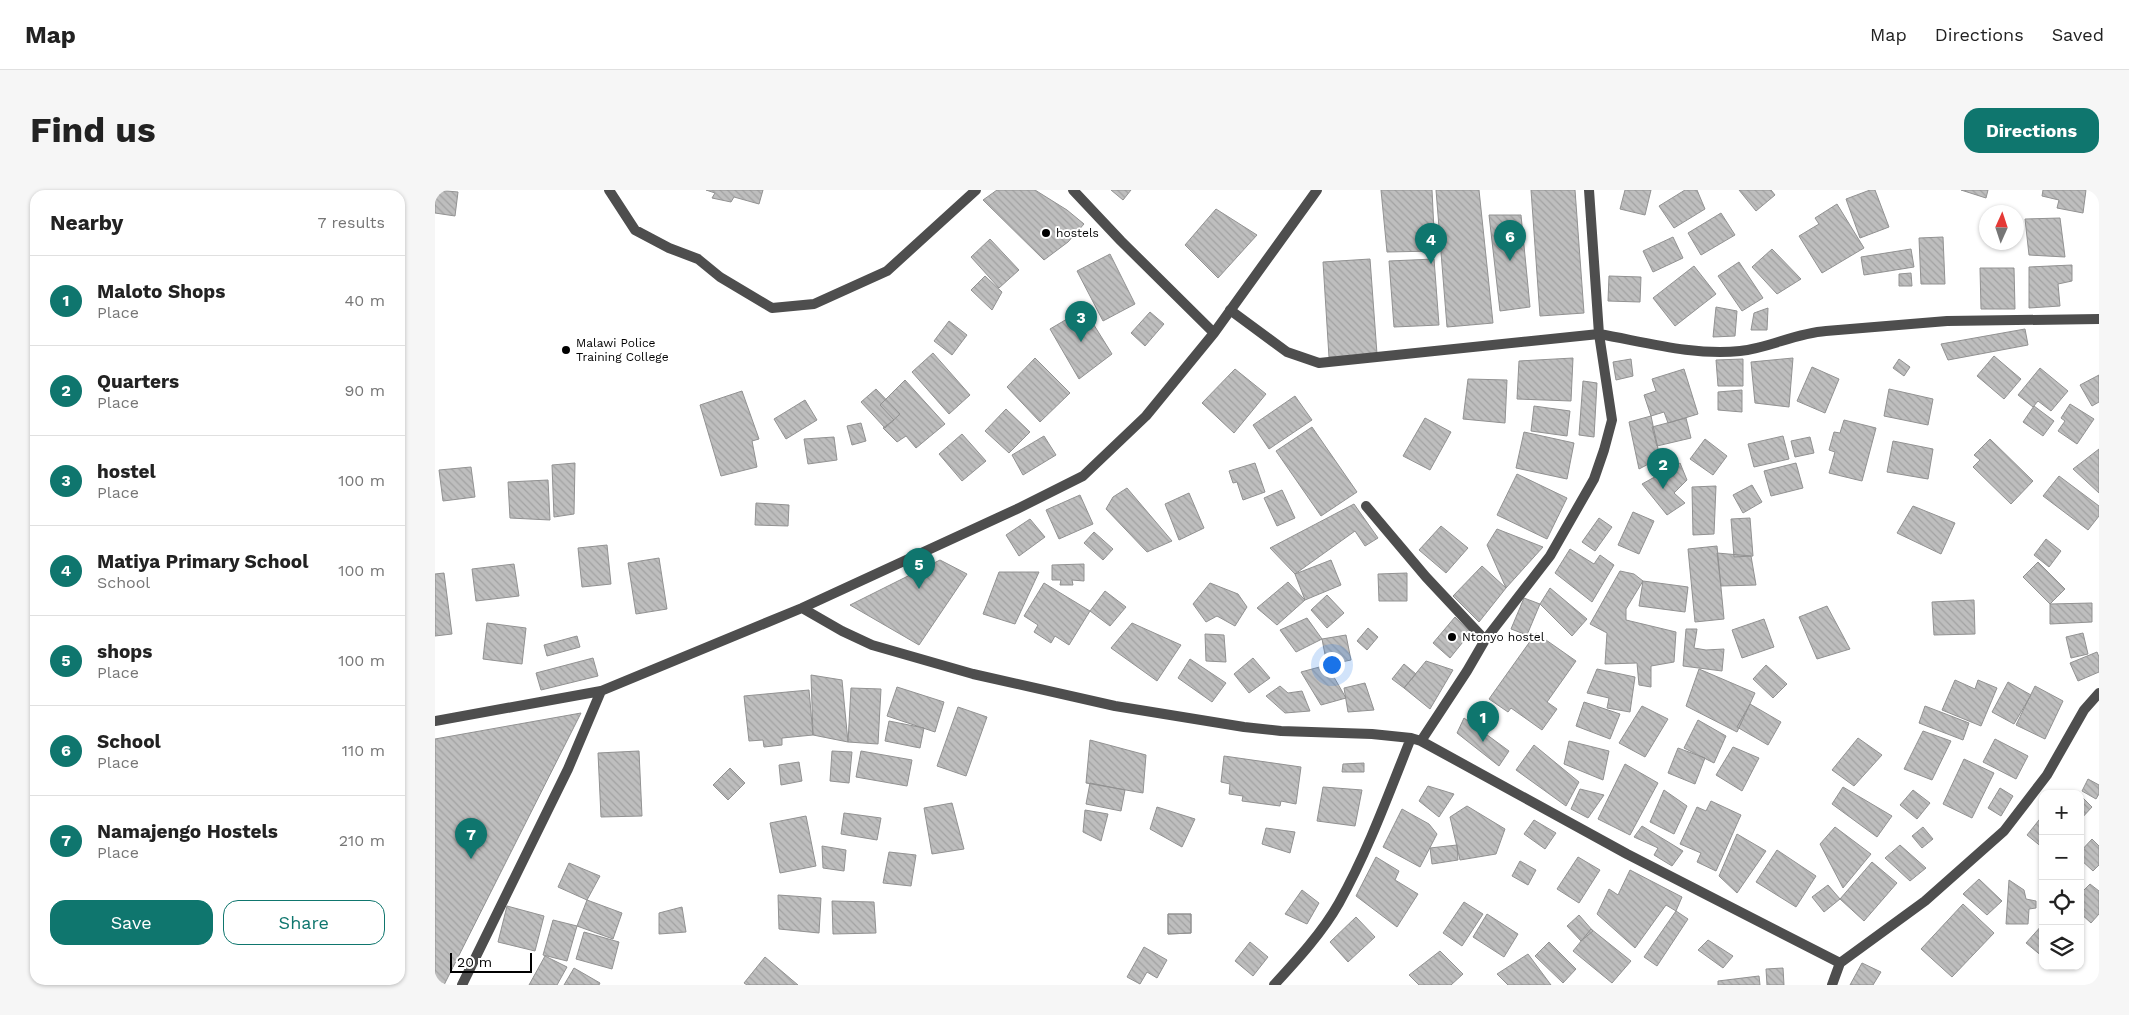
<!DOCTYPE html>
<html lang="en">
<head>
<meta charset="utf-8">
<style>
	body { margin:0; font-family:"Work Sans",sans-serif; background:#f6f6f6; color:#222 }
	.controls { position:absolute; right:15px; bottom:15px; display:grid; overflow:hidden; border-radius:10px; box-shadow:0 1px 4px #0004 }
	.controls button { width:45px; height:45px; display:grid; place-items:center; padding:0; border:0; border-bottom:1px solid #e0e0e0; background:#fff; color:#222; font:25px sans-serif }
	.compass { position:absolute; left:1544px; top:15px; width:45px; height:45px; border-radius:50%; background:#fff; box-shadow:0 1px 4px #0004; rotate:3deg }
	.scale { position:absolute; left:15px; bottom:12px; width:82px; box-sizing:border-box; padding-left:5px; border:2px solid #000; border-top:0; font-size:14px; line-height:18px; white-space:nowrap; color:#000; -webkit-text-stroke:4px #fff; paint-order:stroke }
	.you { position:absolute; left:896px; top:474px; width:18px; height:18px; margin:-12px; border:4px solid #fff; border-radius:50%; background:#1a73e8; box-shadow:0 0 0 8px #1a73e833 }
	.badge { display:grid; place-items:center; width:32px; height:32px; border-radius:50%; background:#0f766e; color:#fff; font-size:16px; font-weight:700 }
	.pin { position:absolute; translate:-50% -41px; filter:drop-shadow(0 1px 2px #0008) }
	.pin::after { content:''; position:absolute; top:26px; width:18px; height:15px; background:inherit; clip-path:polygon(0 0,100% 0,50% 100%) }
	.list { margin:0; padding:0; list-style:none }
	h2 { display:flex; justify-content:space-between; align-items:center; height:65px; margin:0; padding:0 20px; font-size:21px }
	h2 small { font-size:16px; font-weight:400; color:#767676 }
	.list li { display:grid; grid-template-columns:32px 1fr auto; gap:15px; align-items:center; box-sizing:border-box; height:90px; padding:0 20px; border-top:1px solid #e0e0e0 }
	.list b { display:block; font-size:19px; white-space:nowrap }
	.list p { margin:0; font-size:16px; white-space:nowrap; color:#767676 }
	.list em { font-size:16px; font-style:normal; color:#767676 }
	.actions { display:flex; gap:10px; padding:15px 20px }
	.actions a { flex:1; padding:11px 0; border:1px solid #0f766e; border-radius:15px; text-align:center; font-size:18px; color:#0f766e }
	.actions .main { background:#0f766e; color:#fff }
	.icon { flex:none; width:28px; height:28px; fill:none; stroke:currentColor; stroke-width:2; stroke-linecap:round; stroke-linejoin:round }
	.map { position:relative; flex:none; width:1664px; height:795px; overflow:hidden; border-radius:15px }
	header { display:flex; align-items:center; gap:30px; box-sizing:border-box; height:70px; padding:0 25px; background:#fff; border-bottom:1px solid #e0e0e0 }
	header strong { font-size:24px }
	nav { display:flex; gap:28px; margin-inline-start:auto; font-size:18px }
	.intro { display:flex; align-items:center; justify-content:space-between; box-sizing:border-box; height:120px; padding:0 30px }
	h1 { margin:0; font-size:35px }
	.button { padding:12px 22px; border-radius:15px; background:#0f766e; color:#fff; font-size:18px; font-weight:700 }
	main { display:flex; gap:30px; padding:0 30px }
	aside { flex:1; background:#fff; border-radius:15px; box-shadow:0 1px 4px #0004 }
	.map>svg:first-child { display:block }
</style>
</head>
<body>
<header>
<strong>Map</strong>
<nav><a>Map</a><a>Directions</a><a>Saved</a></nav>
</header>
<div class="intro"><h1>Find us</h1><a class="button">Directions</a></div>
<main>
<aside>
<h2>Nearby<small>7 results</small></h2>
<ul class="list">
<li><span class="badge">1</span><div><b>Maloto Shops</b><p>Place</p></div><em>40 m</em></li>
<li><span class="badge">2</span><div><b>Quarters</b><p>Place</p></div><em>90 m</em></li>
<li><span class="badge">3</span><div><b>hostel</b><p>Place</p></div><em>100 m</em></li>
<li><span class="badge">4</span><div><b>Matiya Primary School</b><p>School</p></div><em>100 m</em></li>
<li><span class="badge">5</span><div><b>shops</b><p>Place</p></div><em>100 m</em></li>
<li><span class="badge">6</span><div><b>School</b><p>Place</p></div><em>110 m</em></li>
<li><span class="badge">7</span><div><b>Namajengo Hostels</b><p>Place</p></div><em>210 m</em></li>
</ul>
<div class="actions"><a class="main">Save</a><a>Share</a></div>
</aside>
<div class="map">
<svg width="1664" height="795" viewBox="0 0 1664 795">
	<defs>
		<pattern id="building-back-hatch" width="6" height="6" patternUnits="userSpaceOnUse" patternTransform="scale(1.25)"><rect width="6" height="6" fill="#bebebe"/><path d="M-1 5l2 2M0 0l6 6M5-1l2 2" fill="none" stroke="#a2a2a2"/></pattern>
	</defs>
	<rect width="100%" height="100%" fill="#fff"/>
	<path fill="url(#building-back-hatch)" stroke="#929292" d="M0,0L23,2L20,26L0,23Z
		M271,0H328L324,14L299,7L296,12L277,8L280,3Z
		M562,0H600L632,20L649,34L633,52L609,70L548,10Z
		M676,0H696L688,10Z
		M946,0H997L1000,61L952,62Z
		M1001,0H1044L1058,133L1012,137Z
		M1096,0H1140L1149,123L1105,126Z
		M1190,0H1216L1210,25L1185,19Z
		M1250,0H1262L1270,19L1239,38L1224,16Z
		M1304,0H1336L1340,5L1321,21Z
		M1435,0H1440L1454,37L1425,48L1411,9Z
		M1526,0H1553L1551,8Z
		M1608,0H1651L1648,23L1622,18L1624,10L1607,6Z
		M1402,14L1429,58L1387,83L1364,46L1384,34L1380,28Z
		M781,19L822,45L783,88L750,55Z
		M1286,23L1300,45L1266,65L1253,43Z
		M1054,25H1086L1095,117L1065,121Z
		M1625,28L1630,67L1594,65L1590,29Z
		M1238,47L1248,68L1218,82L1208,61Z
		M1508,47L1510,94H1486L1484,48Z
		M555,49L584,80L564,98L536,67Z
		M1337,59L1366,89L1342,104L1317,77Z
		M1476,59L1479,77L1429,85L1426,67Z
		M675,64L700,114L668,131L642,81Z
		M935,69L942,164L894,167L888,72Z
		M999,69L1004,135L959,137L954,71Z
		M1304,72L1328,108L1307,121L1283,86Z
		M1637,75V91L1623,94L1625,116L1594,118V77Z
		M1259,76L1281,104L1240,136L1218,108Z
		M1545,78H1579L1580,119H1546Z
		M1476,83L1477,96H1464V84Z
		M550,86L567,102L557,120L536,100Z
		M1174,86L1206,87L1205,112L1173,111Z
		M1281,117L1302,121L1300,146L1278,147Z
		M1333,118L1332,140H1316L1319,123Z
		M649,119L677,164L644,189L615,139Z
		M715,122L729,134L710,156L696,143Z
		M514,131L532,145L517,165L499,151Z
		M1590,139L1593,155L1513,170L1506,154Z
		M498,163L535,205L514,224L477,182Z
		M1559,166L1586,189L1569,209L1542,186Z
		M600,168L635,203L605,232L572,197Z
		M1138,168L1136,211L1082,209L1084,171Z
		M1358,168L1354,217L1320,213L1316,172Z
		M1196,169L1198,186L1181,190L1178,172Z
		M1308,169V196H1283L1281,170Z
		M1464,169L1475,177L1469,186L1458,178Z
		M1377,177L1404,189L1390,223L1362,211Z
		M1605,178L1633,201L1616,221L1603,211L1598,217L1583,205Z
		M800,179L831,204L799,243L767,213Z
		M1249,179L1263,224L1233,233L1229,222L1216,226L1209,205L1221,201L1217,189Z
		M1664,185V212L1657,216L1645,195Z
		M1033,189L1072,190L1070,233L1028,229Z
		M470,190L510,234L481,258L471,246L462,252L448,238L459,230L445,215Z
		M1148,191L1162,193L1159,247L1144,245Z
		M441,199L465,224L450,238L426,212Z
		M1454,199L1498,209L1493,235L1449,226Z
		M1307,200V222L1283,220V202Z
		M307,201L324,249L317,251L322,277L286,286L265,215Z
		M860,206L877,230L834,259L818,235Z
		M370,210L382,230L351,249L339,229Z
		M1635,214L1659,229L1642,254L1623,241L1630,231L1626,228Z
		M1099,216L1135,221L1132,246L1096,241Z
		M1599,216L1619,231L1608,246L1588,232Z
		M571,219L595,242L574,263L550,241Z
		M1216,226L1225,268L1204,279L1194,232Z
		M990,228L1016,242L995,280L968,266Z
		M1251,228L1256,248L1222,256L1217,237Z
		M1409,230L1441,238L1427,291L1394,283L1400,262L1394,260L1399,242L1405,243Z
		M426,233L431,251L417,255L412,236Z
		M877,237L922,302L886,326L841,261Z
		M1089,242L1139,253L1132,289L1081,278Z
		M527,244L551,271L527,291L504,264Z
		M609,246L621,265L588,285L577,265Z
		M1348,246L1354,269L1319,277L1313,254Z
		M399,247L402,270L373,274L369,249Z
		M1375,247L1379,263L1360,267L1356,251Z
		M1270,249L1292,266L1278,285L1255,269Z
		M1555,249L1598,291L1576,314L1538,277L1545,270L1539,265Z
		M1458,251L1498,259L1493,289L1452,282Z
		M1664,259V303L1638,279Z
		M140,273L139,324L119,327L117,275Z
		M820,273L830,302L808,310L802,292L798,293L794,281Z
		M1245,273L1252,290L1239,303L1250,313L1232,325L1207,294Z
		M1361,273L1368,298L1336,306L1329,281Z
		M36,277L40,307L8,311L4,280Z
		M1082,284L1132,308L1112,349L1062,325Z
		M1624,286L1664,316V326L1653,340L1608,306Z
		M113,290L115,330L75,328L73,292Z
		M1317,295L1327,312L1308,323L1298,305Z
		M1281,296L1279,344L1258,345L1257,297Z
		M692,298L737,351L712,362L671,319L678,307Z
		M847,300L860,328L842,336L829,308Z
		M754,303L769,338L744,350L730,314Z
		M645,305L658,334L624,349L611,320Z
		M321,313L354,315L353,336L320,335Z
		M919,314L943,348L930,356L920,341L860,384L835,358Z
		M1478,316L1520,333L1506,364L1462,343Z
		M1198,322L1219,331L1204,364L1183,355Z
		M1164,328L1177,337L1160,361L1147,352Z
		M1315,328L1318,366L1299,367L1296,329Z
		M595,329L610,347L584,366L571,345Z
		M1006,336L1033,358L1011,383L984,360Z
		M1062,339L1108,357L1071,398L1052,355Z
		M659,342L678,359L668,370L649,353Z
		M1611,349L1626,361L1614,377L1599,365Z
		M172,355L176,394L147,397L143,358Z
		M1282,356L1289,429L1260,432L1253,359Z
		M1135,359L1159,374L1165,365L1179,375L1157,412L1120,383Z
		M1282,363L1316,366L1321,395L1286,396Z
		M224,368L232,419L201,424L193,373Z
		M505,370L532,384L484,455L415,415Z
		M896,370L906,395L870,410L860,384Z
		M1603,372L1630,399L1615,414L1588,387Z
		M79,374L84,406L41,411L37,379Z
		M649,374V391L637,390L638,395H625L626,390H617V375Z
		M1047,376L1071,398L1044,432L1018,406Z
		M1185,381L1199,384L1208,391L1191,419V430L1241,442L1239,472L1216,476V497L1204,495L1202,473L1170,474L1172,443L1155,434Z
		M564,382H604L580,434L548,424Z
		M9,383L17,444L0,446V384Z
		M972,383V411H944L943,384Z
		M1208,391L1253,397L1250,422L1204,416Z
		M853,392L870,410L842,435L822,418Z
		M609,393L655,421L634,455L620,446L616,453L599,442L603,435L589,426Z
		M775,393L803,404L812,417L800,436L782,426L771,432L758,414Z
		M1115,398L1152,429L1137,446L1105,414Z
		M670,401L691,417L675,436L655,421Z
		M892,405L909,423L892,438L876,420Z
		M1089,408L1105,414L1092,445L1076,439Z
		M1539,410L1540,444L1499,445L1497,412Z
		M1657,413V432L1615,434V414Z
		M1392,416L1415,459L1382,469L1364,427Z
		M1020,427L1036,442L1015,468L998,453Z
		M872,428L887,449L861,462L845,440Z
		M1329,429L1339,457L1307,468L1297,440Z
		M52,433L91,438L87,474L48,469Z
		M697,433L746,455L722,491L676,458Z
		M933,438L943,447L932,460L922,451Z
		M1251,439H1262L1259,458L1271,460L1289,459L1287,481L1248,476Z
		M1101,443L1141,471L1112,512L1122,519L1107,540L1076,518L1073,522L1054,509Z
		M1648,443L1653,464L1636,468L1631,447Z
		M770,444L789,445L791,472L771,471Z
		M911,445L916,470L892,475L887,449Z
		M142,446L145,457L112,466L109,455Z
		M1662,462L1664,467V482L1643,491L1635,473Z
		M158,468L163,486L106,500L101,483Z
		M818,468L835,488L814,503L799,484Z
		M755,469L791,493L777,512L743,488Z
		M991,471L1018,480L995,519L969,498Z
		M969,474L981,484L969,498L957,489Z
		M892,475L911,508L886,515L866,482Z
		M1331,475L1352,494L1338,508L1318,489Z
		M1162,479L1200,487L1195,522L1172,518L1174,508L1152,503Z
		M1264,479L1320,503L1302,542L1251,516Z
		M376,485L407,490L413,552L378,545Z
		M1520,490L1540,499L1543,490L1562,498L1546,536L1507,520Z
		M1573,492L1596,505L1579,534L1557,522Z
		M930,493L939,520L913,522L909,498Z
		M845,496L853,503L867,501L875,521L850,523L831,506Z
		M1600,496L1628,511L1610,549L1581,535Z
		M462,497L509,512L500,542L452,526Z
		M416,498L446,499L443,554L413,552Z
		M374,500L378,545L347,548V555L329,557L328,550L314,551L309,506Z
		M1149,512L1185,524L1175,549L1141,536Z
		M1315,514L1346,532L1333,555L1302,537Z
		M1207,516L1233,529L1210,567L1184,553Z
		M1490,516L1534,533L1528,550L1484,533Z
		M523,517L552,527L531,586L502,576Z
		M146,523L9,795L0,789V549Z
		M1029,528L1074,561L1064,576L1022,543Z
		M1263,530L1291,546L1279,573L1249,558Z
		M454,531L489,538L485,558L450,551Z
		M1488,541L1516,551L1497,590L1469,579Z
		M1423,548L1447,565L1419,596L1397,580Z
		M1560,549L1593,566L1581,589L1548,572Z
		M655,550L711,565L708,603L651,593Z
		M1134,551L1174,561L1168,590L1129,574Z
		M1099,555L1144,592L1131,616L1081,580Z
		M1298,557L1324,568L1307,601L1281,585Z
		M1243,558L1270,568L1260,594L1233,583Z
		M204,561L207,626L166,627L163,563Z
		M397,561L417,562L414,593L395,591Z
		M426,561L477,570L472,596L421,587Z
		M789,566L866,577L861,614L846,611L845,616L807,611L808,606L794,604L795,594L786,592Z
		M1529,569L1559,583L1537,628L1508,614Z
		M364,572L367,591L346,595L344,575Z
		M929,573V582H907L908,574Z
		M1190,574L1223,593L1195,645L1163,629Z
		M295,578L310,593L293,610L278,595Z
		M1653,589L1664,595V604L1661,609L1647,601Z
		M655,593L690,600L686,621L651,614Z
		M993,596L1019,604L1004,627L984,611Z
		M888,597L927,600L920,636L882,631Z
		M1408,597L1457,626L1442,647L1397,614Z
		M1565,598L1578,606L1566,626L1553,618Z
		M1145,599L1169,605L1153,628L1136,619Z
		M1229,600L1252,616L1239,644L1215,632Z
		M1478,600L1495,613L1482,629L1465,615Z
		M1647,607L1657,617L1645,630V609Z
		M1276,611L1306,625L1281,681L1262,672L1266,663L1245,654L1262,617L1271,621Z
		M517,613L529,659L497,664L489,618Z
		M1032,616L1070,639L1061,664L1025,670L1015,627Z
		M722,617L760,629L747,657L715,639Z
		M967,619L994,634L1002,644L985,677L948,657Z
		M650,620L673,624L666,651L648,642Z
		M409,623L446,628L442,650L406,644Z
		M1608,625V658L1592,645Z
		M371,626L381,676L345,683L335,633Z
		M1099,630L1121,643L1110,659L1089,644Z
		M1207,636L1248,661L1237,676L1219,665L1223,658L1199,647Z
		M1400,637L1436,664L1408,698L1385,654Z
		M1488,637L1498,649L1487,658L1477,646Z
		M831,638L860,642L855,663L827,654Z
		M1302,644L1331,661L1302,703L1284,686Z
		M1657,649L1664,656V675L1658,681L1645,669V662Z
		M1022,655L1023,670L997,674L995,658Z
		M1465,655L1491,678L1475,691L1450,668Z
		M387,656L411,660L409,681L388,678Z
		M1342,660L1381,686L1361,717L1321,692Z
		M454,662L481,665L476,696L448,693Z
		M941,667L964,681L960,690L983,704L962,737L921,706Z
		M1143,667L1165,680L1144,713L1122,699Z
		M1085,671L1101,680L1093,695L1077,686Z
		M1437,672L1462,693L1429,731L1405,709Z
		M134,673L165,686L152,710L123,697Z
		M1195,680L1247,707L1241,721L1231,715L1200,758L1162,724L1174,699L1183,705Z
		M1544,689L1567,711L1552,725L1528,704Z
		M1574,690L1589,700L1591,709L1601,711V718L1594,719L1593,734H1571Z
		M1655,694L1664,701V724L1656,733L1645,723V704Z
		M1393,695L1405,709L1389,722L1377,707Z
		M867,700L884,713L872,734L850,724Z
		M343,705L386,708L384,743L344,739Z
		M152,710L187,723L178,749L142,736Z
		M397,711L439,712L441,743L398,744Z
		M1029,712L1048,724L1027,756L1008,743Z
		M1528,714L1559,743L1517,787L1486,759Z
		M72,716L109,726L100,761L63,752Z
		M247,717L251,742L224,744V723Z
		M1241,721L1253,729L1222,776L1209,767Z
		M733,724H756V743L733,744Z
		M733,724H756V743L733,744Z
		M1052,724L1083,744L1069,767L1038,747Z
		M1144,725L1158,741L1146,751L1132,736Z
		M921,727L940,747L913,772L895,752Z
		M118,730L142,736L132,771L108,765Z
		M1608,734V767L1591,753Z
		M1156,739L1196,771L1177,793L1138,761Z
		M149,742L184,752L177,779L141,769Z
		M1273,750L1298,766L1288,778L1263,760Z
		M815,752L833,767L818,786L800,771Z
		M1114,752L1141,779L1128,793L1100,766Z
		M709,757L732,770L722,788L712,782L705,794L692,787Z
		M1005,761L1028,784L1016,795H984L974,785Z
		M1093,764L1116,795H1073L1062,784Z
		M110,766L132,777L122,795H94Z
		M330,767L363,795H312L309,793Z
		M1427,773L1446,782L1438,795H1415Z
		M139,778L165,793L164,795H129Z
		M1348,778L1349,795H1332L1331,779Z
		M1324,786L1325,795H1283V791Z"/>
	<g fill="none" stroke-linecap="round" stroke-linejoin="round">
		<path stroke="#4e4e4e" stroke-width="10" d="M795,120L852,162L884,173L1164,144
			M931,316L991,387L1050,450"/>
		<path stroke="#4e4e4e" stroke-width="10" d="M174,0L200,40L234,58L263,69L285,87L337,118L379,114L452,81L541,0
			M638,0L686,51L779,143
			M1164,144C1210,152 1259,166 1305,161C1334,158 1361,143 1391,141L1512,131L1664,129
			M367,418L407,441L437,455L538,484L680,516L809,537L846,541L937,544L976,548L986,551L1192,664L1405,773L1490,711L1569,641L1612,585L1649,520L1664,503
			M0,531L166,501L367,418L582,319L648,286L711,226L779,143L882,0
			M986,551L1032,481L1050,450L1115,366L1159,289L1169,260L1177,230L1164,144L1154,0
			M27,795L133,579L166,501
			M839,795C862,770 887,743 904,713C933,661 954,603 976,548
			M1397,795L1405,773"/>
	</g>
	<g fill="#000" stroke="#fff" stroke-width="2">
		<circle cx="611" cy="43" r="5"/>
		<circle cx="131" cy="160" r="5"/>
		<circle cx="1017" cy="447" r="5"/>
	</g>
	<g text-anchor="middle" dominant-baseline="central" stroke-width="4" stroke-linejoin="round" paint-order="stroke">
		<g font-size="12" fill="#000" stroke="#fff" text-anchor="start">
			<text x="621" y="43">hostels</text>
			<text x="141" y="153">Malawi Police<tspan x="141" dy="14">Training College</tspan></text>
			<text x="1027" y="447">Ntonyo hostel</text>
		</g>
	</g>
</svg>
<div class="controls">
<button>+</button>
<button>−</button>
<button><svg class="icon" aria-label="locate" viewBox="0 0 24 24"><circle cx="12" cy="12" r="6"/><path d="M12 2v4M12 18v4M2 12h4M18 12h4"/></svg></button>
<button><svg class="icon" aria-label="layers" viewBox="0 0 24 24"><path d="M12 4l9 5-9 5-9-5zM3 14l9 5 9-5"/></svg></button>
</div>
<svg class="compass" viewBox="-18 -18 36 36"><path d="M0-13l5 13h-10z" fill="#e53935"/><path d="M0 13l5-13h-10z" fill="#767676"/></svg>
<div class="scale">20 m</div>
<div class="you"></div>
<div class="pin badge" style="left:1048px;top:552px">1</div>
<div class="pin badge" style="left:1228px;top:299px">2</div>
<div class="pin badge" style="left:646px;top:152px">3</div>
<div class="pin badge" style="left:996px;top:74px">4</div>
<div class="pin badge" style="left:484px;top:399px">5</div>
<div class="pin badge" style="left:1075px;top:71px">6</div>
<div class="pin badge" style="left:36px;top:669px">7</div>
</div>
</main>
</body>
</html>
